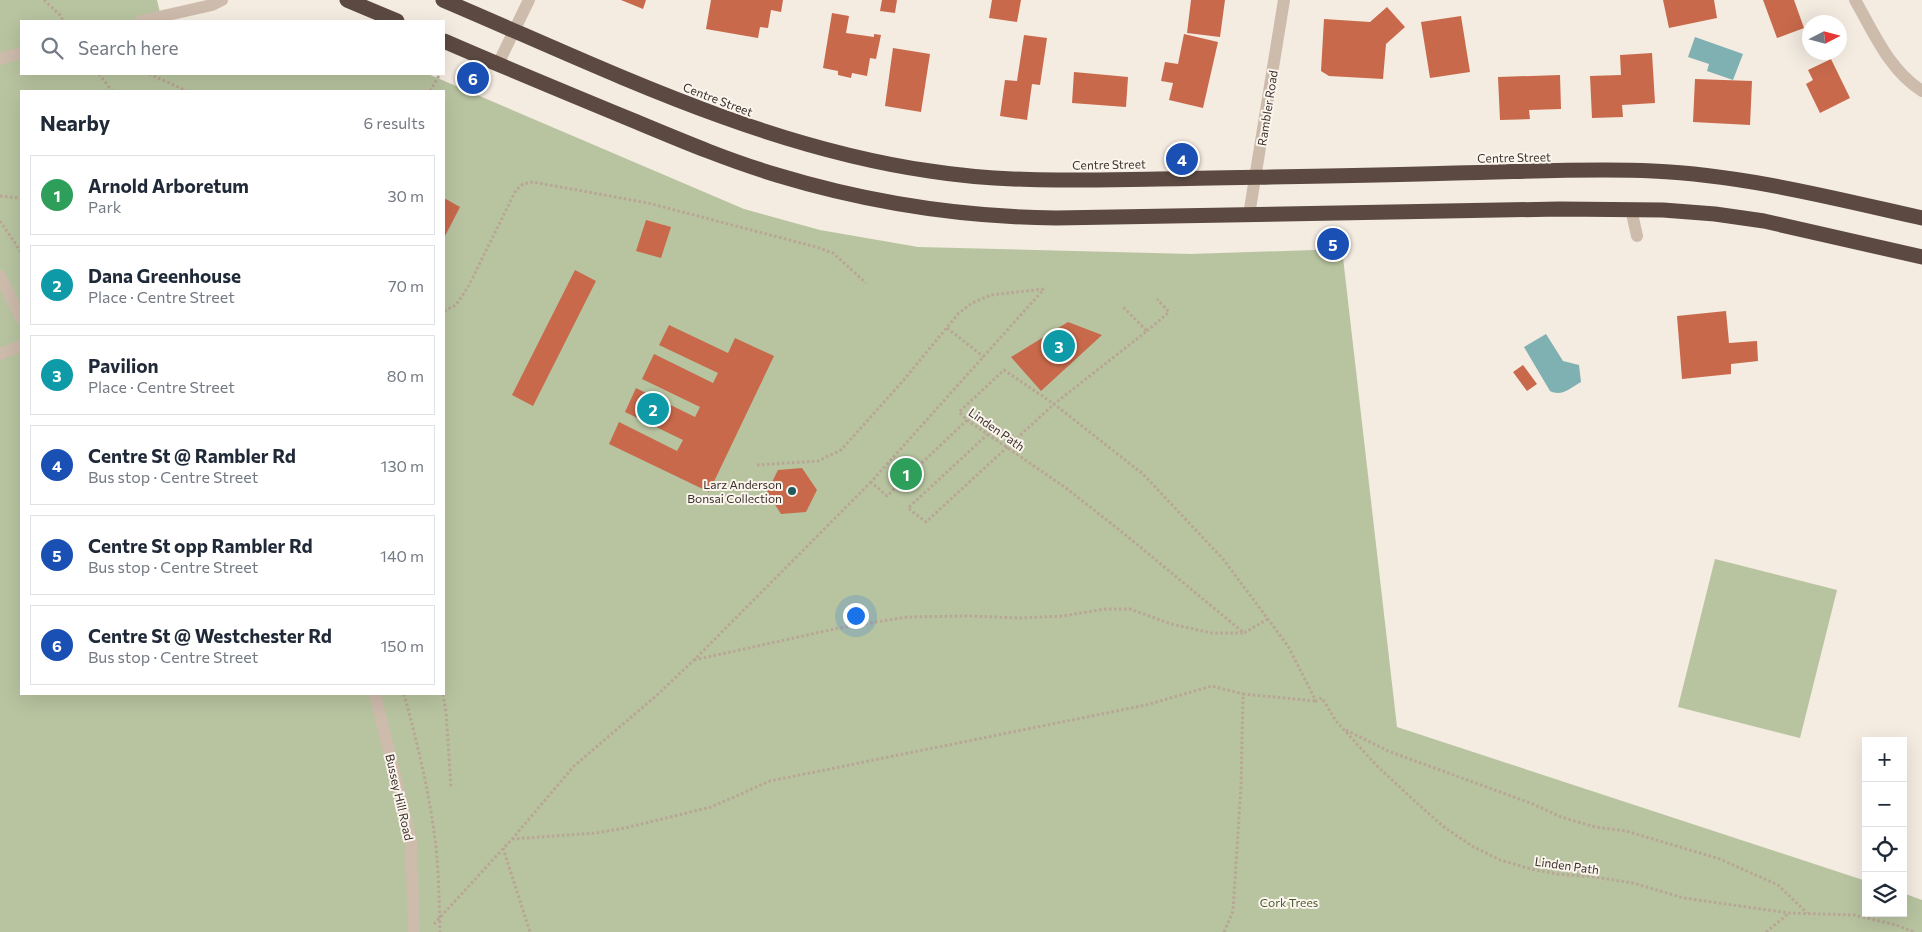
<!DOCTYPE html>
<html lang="en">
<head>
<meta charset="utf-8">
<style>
	body { margin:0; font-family:Commissioner,sans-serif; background:#f6f6f7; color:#1f2937 }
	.controls { position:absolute; right:15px; bottom:15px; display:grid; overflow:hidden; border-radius:0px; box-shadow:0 5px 20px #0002 }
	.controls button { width:45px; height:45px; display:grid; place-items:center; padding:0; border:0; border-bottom:1px solid #e0e1e3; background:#fff; color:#1f2937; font:25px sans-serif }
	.compass { position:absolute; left:1802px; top:15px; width:45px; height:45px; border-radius:50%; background:#fff; box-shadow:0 5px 20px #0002; rotate:84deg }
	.you { position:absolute; left:855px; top:615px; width:18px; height:18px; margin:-12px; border:4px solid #fff; border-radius:50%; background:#1a73e8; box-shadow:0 0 0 8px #1a73e833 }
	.badge { display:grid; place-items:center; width:32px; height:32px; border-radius:50%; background:#1f5a5e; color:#fff; font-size:16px; font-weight:700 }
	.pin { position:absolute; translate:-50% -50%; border:2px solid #fff; box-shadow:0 1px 5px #0006 }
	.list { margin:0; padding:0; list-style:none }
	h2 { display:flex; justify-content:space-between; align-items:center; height:65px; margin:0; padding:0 20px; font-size:21px }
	h2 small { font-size:16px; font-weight:400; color:#747a83 }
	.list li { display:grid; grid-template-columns:32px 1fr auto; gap:15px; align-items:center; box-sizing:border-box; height:80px; margin:0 10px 10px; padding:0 10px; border:1px solid #e0e1e3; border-radius:0px }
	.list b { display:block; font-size:19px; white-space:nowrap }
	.list p { margin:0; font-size:16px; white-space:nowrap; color:#747a83 }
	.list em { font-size:16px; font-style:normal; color:#747a83 }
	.icon { flex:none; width:28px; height:28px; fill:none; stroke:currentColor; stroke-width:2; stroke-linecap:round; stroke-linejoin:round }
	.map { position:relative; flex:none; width:1922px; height:932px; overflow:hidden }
	.search { position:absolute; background:#fff; box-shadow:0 5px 20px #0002; left:20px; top:20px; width:425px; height:55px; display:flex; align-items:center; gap:12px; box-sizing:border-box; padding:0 18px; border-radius:0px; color:#747a83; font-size:19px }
	.panel { position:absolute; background:#fff; box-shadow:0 5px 20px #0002; left:20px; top:90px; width:425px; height:605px; border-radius:0px }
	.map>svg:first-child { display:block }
</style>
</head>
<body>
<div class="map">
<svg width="1922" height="932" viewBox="0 0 1922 932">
	<rect width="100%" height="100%" fill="#f4ebe1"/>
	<path fill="#b8c4a0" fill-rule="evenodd" d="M0,0H157L162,21H21V74H428L744,209L820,230L918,247L1191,254L1342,249L1397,727L1866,881V913H1903V893L1922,900V932H0ZM21,91H444V694H21Z
		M1715,559L1837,590L1800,738L1678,707Z"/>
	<path fill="#7fb0b2" d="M1695,37L1743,54L1733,80L1707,71L1709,64L1688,57Z
		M1546,334L1563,361L1579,365L1581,382C1570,388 1562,397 1550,391L1524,347Z"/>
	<path fill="#c8694b" d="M621,0H646L643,9Z
		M711,0H783L781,12L771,10L768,28L760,27L758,38L706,29Z
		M882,0H897L895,13L880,11Z
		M992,0H1021L1017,22L989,18Z
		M1191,0H1225L1220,37L1187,33Z
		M1663,0H1714L1717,18L1669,28Z
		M1763,0H1794L1804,28L1777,38Z
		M1387,7L1405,27L1386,44L1383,79L1329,76L1321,71L1324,19L1370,22Z
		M832,13L849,16L846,33L874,37V34L881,35L876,59L870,58L867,76L852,73L851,78L838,75V71L823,68Z
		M1461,16L1470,72L1430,78L1421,22Z
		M1184,34L1218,42L1203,108L1169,100L1173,83L1161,81L1165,62L1178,64Z
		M1024,35L1047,38L1040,85L1032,84L1027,120L1000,116L1005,80L1017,81Z
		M893,48L930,54L921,112L885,106Z
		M1652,53L1655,103L1622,105L1623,117L1592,118L1590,76L1621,75L1620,55Z
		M1831,59L1850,98L1820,113L1806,84L1813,80L1808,70Z
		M1074,72L1128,77L1126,107L1072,103Z
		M1560,75L1561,109L1529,110L1530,119L1500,120L1498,77Z
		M1695,79L1752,81L1750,125L1693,122Z
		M444,198L460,207L444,238Z
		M646,220L671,227L661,258L636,251Z
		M575,270L596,281L533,406L512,395Z
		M1726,311L1729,343L1757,341L1758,361L1731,364V374L1682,379L1677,316Z
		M1068,322L1102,335L1041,391L1011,357Z
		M669,325L728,353L735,338L774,356L709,492L609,444L619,422L677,451L683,440L625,412L636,388L695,417L700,407L642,379L654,354L713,383L718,373L659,345Z
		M1523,365L1537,384L1527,391L1513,372Z
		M802,468L817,490L806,512L781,514L767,492L778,470Z"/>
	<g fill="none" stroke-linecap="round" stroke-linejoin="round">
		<path stroke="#b9a596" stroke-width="3" stroke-dasharray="2.5 2.5" stroke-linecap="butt" d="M44,0L61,16L63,21
			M99,74L112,91
			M149,74L187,91
			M430,91L440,74
			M0,196L21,198
			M0,221L21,252
			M444,311L456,305L468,287L516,190L523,184L533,182L648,203L816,247L833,253L866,283
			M947,328L984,357
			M1147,331L1169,312L1157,299
			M967,420L887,496L871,482L1044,289
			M988,434L908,508L926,522L1054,404L1147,331L1123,307
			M757,465L818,461L841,450L902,382L958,314L972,303L991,295L1044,289
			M1268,619L1244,633L1127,536L1066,488L967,420L959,412L1004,370L1054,404L1143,474L1223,559L1288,646L1316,701L1322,698L1336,721L1377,766L1419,805L1444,827L1472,846L1500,860L1531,869L1557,874L1595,877L1633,883L1684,898L1789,913L1854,915L1896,925L1914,932
			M694,660L839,628L907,617L970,616L1020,618L1063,616L1105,609H1130L1171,624L1212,633H1244
			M404,694C416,739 428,786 434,832C439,865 439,899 440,932
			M443,694L446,712L451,787
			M1346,730L1388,751L1533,804L1561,817L1595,827L1626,831L1720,859L1778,885L1807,913
			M512,839L596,833L625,828L711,807L770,781L1146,705L1212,686L1243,694
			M503,848L530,932
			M434,924L512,839L574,766L657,695L694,660L871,482
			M1224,932L1233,911L1241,786L1243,694L1316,701
			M1766,932L1788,914"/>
		<path stroke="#cdbbac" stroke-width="12" d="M141,21L212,5L222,0
			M0,59L21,53
			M1631,209L1637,236
			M0,276L21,318
			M0,354L21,346
			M375,694L411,841L414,932"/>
		<path stroke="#cdbbac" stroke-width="12" d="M1855,0C1874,33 1889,70 1922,91
			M498,64L529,0
			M1249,215L1284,0"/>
		<path stroke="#5c4a42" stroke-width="15" d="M347,0L397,21
			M443,0C601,67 758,146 930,171C1005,183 1082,180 1158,179C1257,177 1356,176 1455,173C1520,172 1587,168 1653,171C1744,175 1833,198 1922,218
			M444,41C506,68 569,94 632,120C680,140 727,160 777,175C866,202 963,217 1056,218L1559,209L1663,210L1715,214L1764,221L1922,257"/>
	</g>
	<circle fill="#1f5a5e" stroke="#fbf5ee" stroke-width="2" cx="792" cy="491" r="5"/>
	<g text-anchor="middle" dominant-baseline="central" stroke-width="4" stroke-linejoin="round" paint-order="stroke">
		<g font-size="12" fill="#3b302b" stroke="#fbf5ee">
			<text transform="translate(718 99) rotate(21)">Centre Street</text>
			<text transform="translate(1267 108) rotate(-81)">Rambler Road</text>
			<text transform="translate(1514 157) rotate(-1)">Centre Street</text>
			<text transform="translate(1109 164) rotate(-1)">Centre Street</text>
			<text transform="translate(997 429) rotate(35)">Linden Path</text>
			<text transform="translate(400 797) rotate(77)">Bussey Hill Road</text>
			<text transform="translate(1567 865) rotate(8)">Linden Path</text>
		</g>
		<g font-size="12" fill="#3b302b" stroke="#fbf5ee" text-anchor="end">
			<text x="782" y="484">Larz Anderson<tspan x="782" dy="14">Bonsai Collection</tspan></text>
		</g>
		<g font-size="12" fill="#4a5a2e" stroke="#fbf5ee">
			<text x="1289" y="902">Cork Trees</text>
		</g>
	</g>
</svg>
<div class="controls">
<button>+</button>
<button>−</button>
<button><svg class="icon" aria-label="locate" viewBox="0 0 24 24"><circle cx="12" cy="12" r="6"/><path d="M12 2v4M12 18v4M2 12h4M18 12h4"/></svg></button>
<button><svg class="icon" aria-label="layers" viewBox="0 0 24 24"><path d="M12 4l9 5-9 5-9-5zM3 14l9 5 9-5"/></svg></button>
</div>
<svg class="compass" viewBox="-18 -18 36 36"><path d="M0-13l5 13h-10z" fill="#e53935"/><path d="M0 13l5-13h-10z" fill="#747a83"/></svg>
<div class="you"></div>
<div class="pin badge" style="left:906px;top:474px;background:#2e9e5b">1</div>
<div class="pin badge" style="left:653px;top:409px;background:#0f9aa8">2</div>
<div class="pin badge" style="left:1059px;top:346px;background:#0f9aa8">3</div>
<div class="pin badge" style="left:1182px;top:159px;background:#1a4fb4">4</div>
<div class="pin badge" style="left:1333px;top:244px;background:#1a4fb4">5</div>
<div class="pin badge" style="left:473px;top:78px;background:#1a4fb4">6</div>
<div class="search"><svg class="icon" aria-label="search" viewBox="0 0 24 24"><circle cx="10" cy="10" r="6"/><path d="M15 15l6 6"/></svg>Search here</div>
<section class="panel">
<h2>Nearby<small>6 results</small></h2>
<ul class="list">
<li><span class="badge" style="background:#2e9e5b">1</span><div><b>Arnold Arboretum</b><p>Park</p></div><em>30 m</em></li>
<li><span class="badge" style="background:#0f9aa8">2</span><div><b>Dana Greenhouse</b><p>Place · Centre Street</p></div><em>70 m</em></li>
<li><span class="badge" style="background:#0f9aa8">3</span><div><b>Pavilion</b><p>Place · Centre Street</p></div><em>80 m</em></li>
<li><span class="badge" style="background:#1a4fb4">4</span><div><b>Centre St @ Rambler Rd</b><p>Bus stop · Centre Street</p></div><em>130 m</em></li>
<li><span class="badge" style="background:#1a4fb4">5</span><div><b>Centre St opp Rambler Rd</b><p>Bus stop · Centre Street</p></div><em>140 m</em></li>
<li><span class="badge" style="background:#1a4fb4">6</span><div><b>Centre St @ Westchester Rd</b><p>Bus stop · Centre Street</p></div><em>150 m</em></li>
</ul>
</section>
</div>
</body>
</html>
